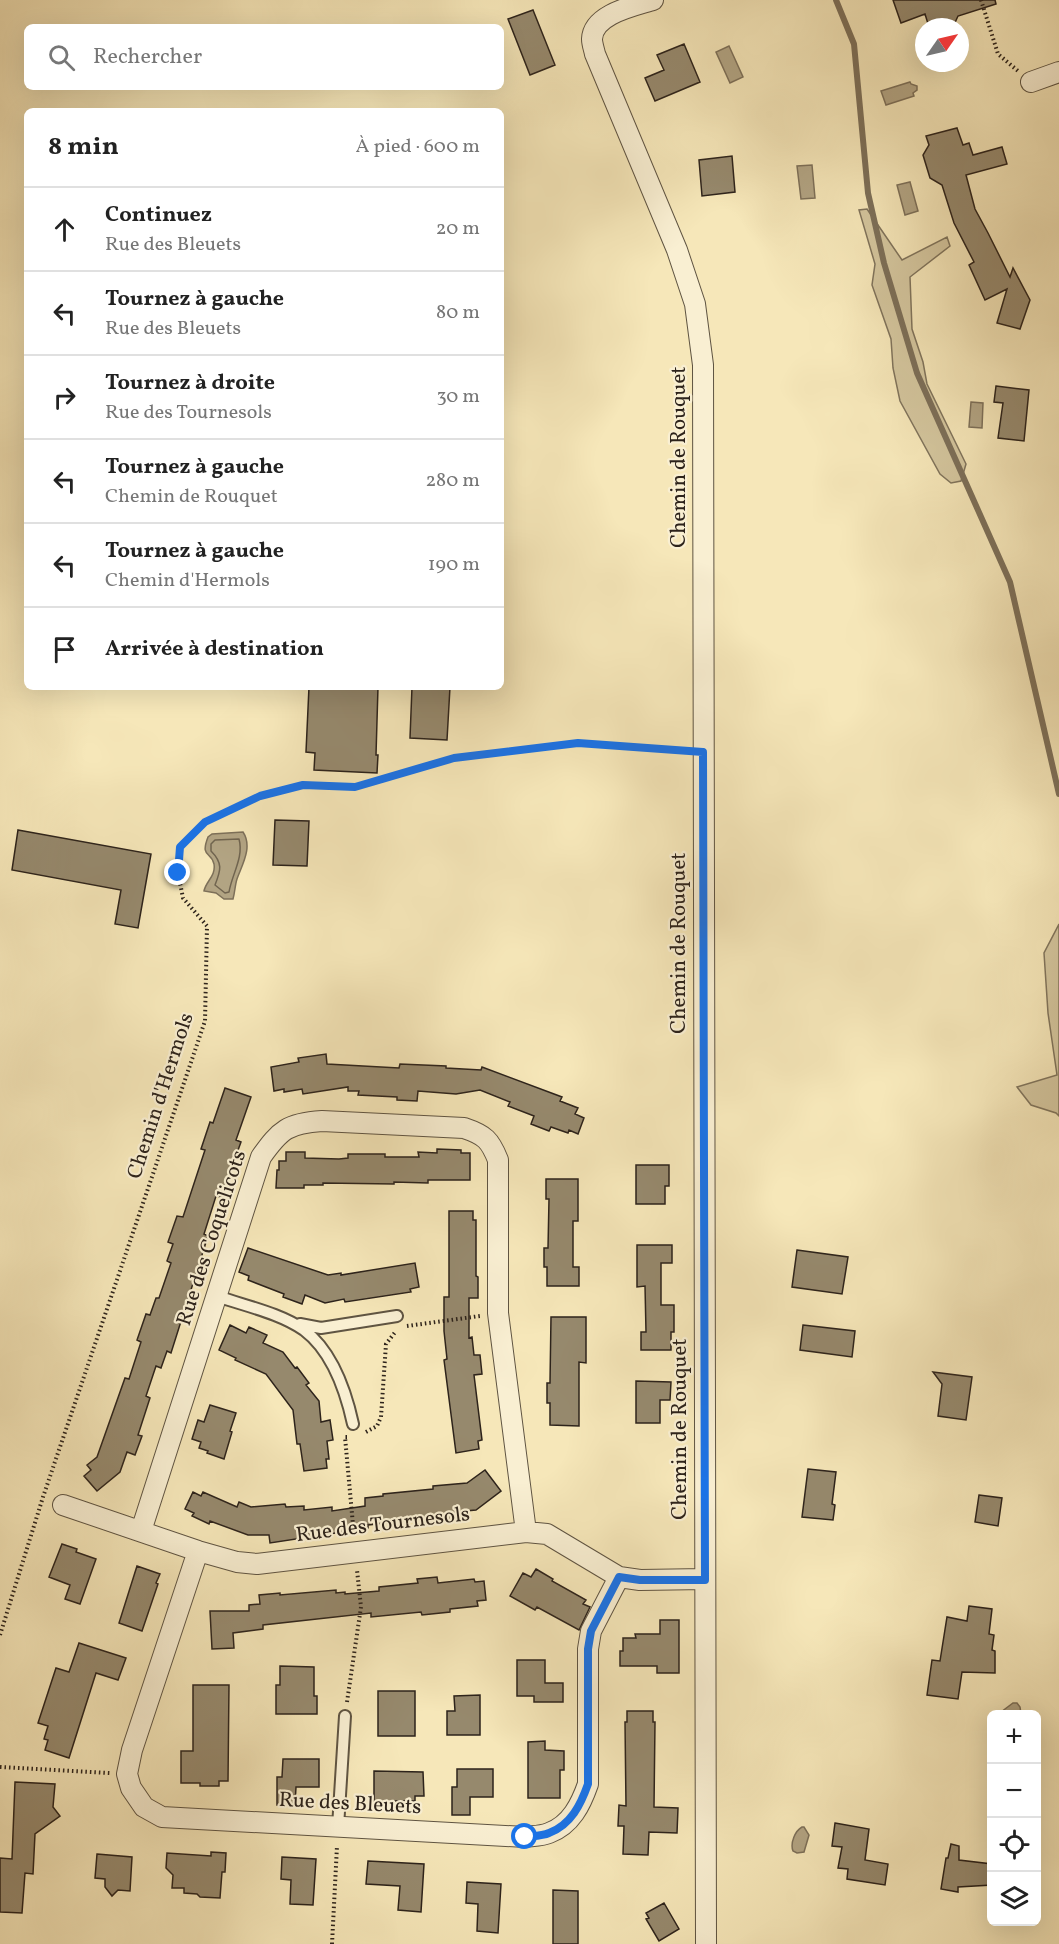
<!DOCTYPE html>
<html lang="fr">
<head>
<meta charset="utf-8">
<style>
	body { margin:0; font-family:Vollkorn,serif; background:#f6f6f6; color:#222 }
	.controls { position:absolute; right:18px; bottom:18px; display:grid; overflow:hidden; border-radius:9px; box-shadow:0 6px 24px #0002 }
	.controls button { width:54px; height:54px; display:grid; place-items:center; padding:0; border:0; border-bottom:2px solid #e0e0e0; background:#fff; color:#222; font:30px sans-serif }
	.compass { position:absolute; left:915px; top:18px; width:54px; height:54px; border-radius:50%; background:#fff; box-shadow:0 6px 24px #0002; rotate:56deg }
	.stop { position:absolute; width:18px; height:18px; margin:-14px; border:4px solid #1a73e8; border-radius:50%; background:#fff }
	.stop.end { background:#1a73e8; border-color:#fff; box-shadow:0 2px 6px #0008 }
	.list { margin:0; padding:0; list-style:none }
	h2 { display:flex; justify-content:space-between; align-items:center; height:78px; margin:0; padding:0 24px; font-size:26px }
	h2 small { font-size:20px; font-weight:400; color:#767676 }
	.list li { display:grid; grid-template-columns:39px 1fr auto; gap:18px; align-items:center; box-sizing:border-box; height:84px; padding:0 24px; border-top:2px solid #e0e0e0 }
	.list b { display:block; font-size:22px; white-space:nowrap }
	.list p { margin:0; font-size:20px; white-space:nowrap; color:#767676 }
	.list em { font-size:20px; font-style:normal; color:#767676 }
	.icon { flex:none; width:33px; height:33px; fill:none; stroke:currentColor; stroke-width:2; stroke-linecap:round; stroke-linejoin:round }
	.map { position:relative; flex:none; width:1059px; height:1944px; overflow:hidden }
	.search { position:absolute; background:#fff; box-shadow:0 6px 24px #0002; left:24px; top:24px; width:480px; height:66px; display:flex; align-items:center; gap:15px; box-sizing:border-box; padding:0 21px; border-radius:9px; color:#767676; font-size:22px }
	.panel { position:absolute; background:#fff; box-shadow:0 6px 24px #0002; left:24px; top:108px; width:480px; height:582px; border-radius:9px }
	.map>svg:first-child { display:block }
</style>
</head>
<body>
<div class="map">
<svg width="1059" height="1944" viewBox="0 0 1059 1944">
	<rect width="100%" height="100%" fill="#f6e7b9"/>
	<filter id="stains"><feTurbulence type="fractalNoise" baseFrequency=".00333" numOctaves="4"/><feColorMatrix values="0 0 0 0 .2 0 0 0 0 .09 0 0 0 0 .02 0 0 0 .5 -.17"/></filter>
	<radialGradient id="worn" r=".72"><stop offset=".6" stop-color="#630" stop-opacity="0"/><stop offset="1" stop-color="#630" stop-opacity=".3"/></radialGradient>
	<path fill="#d4c69e" stroke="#80745c" stroke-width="1.5" d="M867,209L902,260L947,237L950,246L910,277L912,329L923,362L927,384L966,464L961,481L951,483L940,474L900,401L893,368L891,339L872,285L875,264L859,210Z
		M1059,924V1116L1056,1113L1031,1105L1017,1087L1057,1075L1048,1013L1044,953Z"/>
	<path fill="#b2a483" stroke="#7d7059" stroke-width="1.5" d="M729,46L743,77L730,83L716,52Z
		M910,82L911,84L917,86V90L913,93L914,96L886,105L881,91Z
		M812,165L815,198L801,199L797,166Z
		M910,182L918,211L905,215L897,185Z
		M971,402L983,403L982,428L969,427Z
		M243,832C253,847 242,865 237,879C235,885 235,892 233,899H224L216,893L204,891C206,881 216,876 214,864C211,851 200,858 208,837L212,834Z
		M1013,1703H1017L1020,1707L1021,1714H1001V1712Z
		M802,1827H804L809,1835L804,1852L797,1853L793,1851C790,1843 795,1831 802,1827Z"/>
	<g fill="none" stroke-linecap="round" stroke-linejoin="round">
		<path stroke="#70644f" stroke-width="1.5" d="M239,839C244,857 232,874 229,892L225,893L215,885C221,870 223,863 211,851V844L215,840Z"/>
		<path stroke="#7d7059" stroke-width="6" d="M836,0L854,44L868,193L884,263L917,373L1010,582L1059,794"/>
	</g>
	<path fill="#96896d" stroke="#2d231b" stroke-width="1.5" d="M893,0H995L996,4L958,16L953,27H929L925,14L901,23Z
		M533,10L555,65L530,75L508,19Z
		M684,44L700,82L655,101L645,78L664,70L657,55Z
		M957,128L963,145L969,143L973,155L1002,147L1007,164L966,175L975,209L988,233L1010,277L1013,268L1030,300L1020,329L997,323L1007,289L985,300L969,265L974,262L954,223L942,185L930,178L923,155L929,145L926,136Z
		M732,156L735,192L702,196L699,160Z
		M996,386L1029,390L1024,441L998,438L1003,403L994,402Z
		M309,687H378L376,755H378L377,773L314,770L315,753L306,752Z
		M412,687H450L447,740L410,738Z
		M275,820L309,821L307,866L273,865Z
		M18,830L151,854L138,928L115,924L121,890L12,870Z
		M326,1054L327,1064L399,1068L400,1064L446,1066V1068L481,1070L482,1067L562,1097L560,1101L578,1108L575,1114L584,1118L578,1134L569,1130L568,1133L551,1127L549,1131L531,1124L534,1116L508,1106L510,1102L480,1090L456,1094L418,1091L417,1101L397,1100V1097L358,1095L359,1091H348V1087L303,1094L302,1089L284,1092V1089L274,1091L271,1067L299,1062L298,1058Z
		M225,1088L251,1097L236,1140L241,1142L221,1197L216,1196L204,1234L208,1236L171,1353L167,1351L161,1368L156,1366L146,1396L150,1398L138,1435L142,1436L135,1455L127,1452L120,1472L97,1491L84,1476L91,1470L87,1465L97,1457L125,1378L129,1379L141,1342L137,1340L146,1314L150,1315L156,1298H159L171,1263L167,1261L173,1244L168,1242L177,1216L183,1217L205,1150L201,1149L210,1122L213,1123Z
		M437,1149L461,1150V1153H470V1180H428V1183L394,1182V1184L323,1183V1185H304V1188H276L277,1170H279V1161H286V1152H305V1158L339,1159L348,1158V1154H385V1157H419L418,1152L437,1153Z
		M636,1165H669V1186H665V1204H636Z
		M546,1179H578V1221H573V1267H579V1286H547V1267H544V1248H548L549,1199H546Z
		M449,1211H473V1220H476V1276L478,1277V1298H469V1338L472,1337L474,1355H480L482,1374L474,1375L482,1440L478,1441L479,1449L456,1453L444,1360L447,1359L444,1331V1297H449Z
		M637,1245H672V1263H661V1305H674V1332H671V1350H641V1332H646L645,1286L637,1287Z
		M248,1248L328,1275L341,1273V1275L415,1263L419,1287L410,1289L411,1292L345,1302L344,1299L325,1303L305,1295L302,1304L283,1297L284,1294L248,1280L249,1276L239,1272Z
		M797,1250L848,1257L842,1294L792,1287Z
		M551,1317H586V1363L579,1362V1426L550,1425V1403H547V1383H550Z
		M230,1325L246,1333L249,1327L267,1335L263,1343L283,1352L295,1368L297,1367L309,1383L306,1385L319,1401L321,1422L330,1420L333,1440L327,1441L329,1459H326L327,1468L304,1471L300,1444H297L293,1410L266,1374L235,1360L236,1358L219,1350Z
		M803,1325L855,1331L852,1357L800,1350Z
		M933,1372L972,1377L966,1420L938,1416L942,1384Z
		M636,1381L671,1382L670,1400H660V1423H636Z
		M210,1405L236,1413L230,1431L232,1432L224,1459L207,1453L208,1451L199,1448L201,1442L192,1439L198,1420L204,1422Z
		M808,1469L836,1472L832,1504L835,1505L833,1520L802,1517Z
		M485,1470L501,1491L476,1510L455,1512V1520L436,1522L435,1518L368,1525V1528L270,1543L269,1535H248L210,1521L209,1524L192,1516L194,1513L185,1509L193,1492L201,1496L203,1492L237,1507L239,1502L251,1507L285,1504L286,1507L304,1506V1510L332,1507V1511L365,1506V1498L383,1496V1494L433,1489V1486L467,1483Z
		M979,1495L1002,1498L998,1526L975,1522Z
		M62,1544L77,1549L76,1552L96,1559L80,1604L65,1599L70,1585L49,1577Z
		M137,1566L160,1574L156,1583L158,1584L142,1631L119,1623Z
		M536,1569L553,1579L552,1581L586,1600L583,1604L590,1607L579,1630L537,1607L535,1610L510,1596L523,1573L531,1577Z
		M437,1577L438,1583L474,1579L475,1582L484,1581L486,1600L477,1601L478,1606L450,1609V1612L422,1615L421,1612L371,1617V1613L263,1625V1629L233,1633L234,1648L212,1649L210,1611H249V1605L260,1604L259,1595L280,1593V1595L336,1590V1593L345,1592V1594L379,1591V1587L418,1583L417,1579Z
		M969,1606L992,1609L989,1634L994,1635L992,1650L995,1651V1673L962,1672L958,1699L927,1695L932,1660L940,1661L947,1617L967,1621Z
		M660,1620H679V1673H657V1666H620V1651H623V1638H636L635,1634H660Z
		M79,1643L126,1658L118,1680L96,1673L69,1758L45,1750L48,1740L44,1739L48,1726L38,1723L56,1668L69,1672Z
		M517,1660H545V1683H563V1702H534V1696H517Z
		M280,1666L314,1667V1696H317V1714H276V1685H280Z
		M193,1685H229L228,1781H219V1786H200V1783H181V1751H193Z
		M378,1691H415V1736H378Z
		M480,1695V1735H447V1711H455L454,1696Z
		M627,1711H653V1722H655L654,1807L678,1808L677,1833L649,1832L648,1855L623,1854L624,1826H618L619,1805L626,1806L625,1722H627Z
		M545,1741V1750L564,1751V1770H560V1798H528V1742Z
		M283,1759H319V1787H296L295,1805H277V1777H282Z
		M457,1769H493V1797H470V1815H452V1787H457Z
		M374,1771L423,1772L424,1796H415V1801H394V1807L374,1806Z
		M15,1782L55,1784L53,1807L60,1816L35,1834L33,1874L25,1873L22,1913L0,1912V1858L12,1859Z
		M835,1823L869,1829L865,1860L888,1864L885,1885L847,1879L848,1869L838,1868L842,1847L832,1846Z
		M951,1844L959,1846V1860L992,1864V1885L958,1887V1892L941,1889L946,1858H948Z
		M211,1852L226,1853L225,1872H222L220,1898L200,1897L197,1894L184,1893V1888H172L173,1875L166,1868L167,1853L211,1856Z
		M97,1854L132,1857L130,1891L118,1890L112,1896L105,1887V1879L95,1878Z
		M282,1857L316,1859L313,1905L290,1904L291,1880L281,1879Z
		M368,1861L424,1864L421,1912L398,1910L400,1886L366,1884Z
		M467,1882L501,1884L498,1933L477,1931L478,1904L466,1903Z
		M553,1890L578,1891V1944H553Z
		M664,1903L679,1929L659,1941L646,1919L649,1918L646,1913Z"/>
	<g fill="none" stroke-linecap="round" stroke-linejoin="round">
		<g stroke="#5f5442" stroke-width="14">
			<path id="service" d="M217,1296C245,1306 280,1313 304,1330C332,1351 346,1392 353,1424
				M300,1324L321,1328L397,1316
				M338,1827L345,1716"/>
		</g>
		<g stroke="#5f5442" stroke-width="22">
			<path id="minor" d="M653,0C634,6 593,14 592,39C592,44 594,49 595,54L677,250L695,304L703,365L706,1944
				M1031,82L1059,72
				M63,1505L198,1551L237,1562L257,1564L526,1532L547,1534L619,1577L640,1580L705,1579
				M141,1531L261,1157C280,1130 288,1123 322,1121L464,1128C485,1135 490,1140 498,1160V1313L526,1532
				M198,1551L132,1750L127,1774L131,1788L144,1807L162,1817L525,1837C532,1836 542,1836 549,1833C571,1825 581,1804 588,1784V1649L591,1631L619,1577"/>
		</g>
		<path stroke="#2d231b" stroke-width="4" stroke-dasharray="1.5 3" stroke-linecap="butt" d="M981,0L998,54L1018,71
			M407,1326L480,1316
			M366,1432L377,1426L381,1417L386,1344L396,1331
			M347,1437H345L354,1536
			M0,1635L43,1497L205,1021L207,926L183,898L178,873L180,847L205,822L260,796L303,785L355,787L454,758L578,743L685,750
			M347,1702L361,1607L357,1570
			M0,1767L110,1773
			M332,1944L337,1846"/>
		<use href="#service" stroke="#f9efd2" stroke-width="10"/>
		<use href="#minor" stroke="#f9efd2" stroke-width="20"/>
	</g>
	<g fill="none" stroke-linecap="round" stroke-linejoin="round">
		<path stroke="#1a73e8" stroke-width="8" d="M178,873L180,847L205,822L260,796L303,785L355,787L454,758L578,743L703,752L705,1580H640L619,1577L591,1631L588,1649V1784C581,1804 571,1825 549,1833C542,1836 532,1836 525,1837"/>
	</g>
	<g text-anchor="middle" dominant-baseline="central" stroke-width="4.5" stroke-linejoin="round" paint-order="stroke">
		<g font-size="21" fill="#2d231b" stroke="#f9efd2">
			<text transform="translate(679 457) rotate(-90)">Chemin de Rouquet</text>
			<text transform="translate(679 943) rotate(-90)">Chemin de Rouquet</text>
			<text transform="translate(161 1096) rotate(-72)">Chemin d'Hermols</text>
			<text transform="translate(212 1238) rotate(-72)">Rue des Coquelicots</text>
			<text transform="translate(680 1429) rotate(-90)">Chemin de Rouquet</text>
			<text transform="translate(383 1525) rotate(-7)">Rue des Tournesols</text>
			<text transform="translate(350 1804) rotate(3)">Rue des Bleuets</text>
		</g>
	</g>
	<rect width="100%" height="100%" filter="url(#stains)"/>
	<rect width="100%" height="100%" fill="url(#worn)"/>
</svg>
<div class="controls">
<button>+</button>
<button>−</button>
<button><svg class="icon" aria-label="locate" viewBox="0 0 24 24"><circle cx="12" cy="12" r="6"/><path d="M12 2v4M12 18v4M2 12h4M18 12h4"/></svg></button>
<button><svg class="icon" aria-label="layers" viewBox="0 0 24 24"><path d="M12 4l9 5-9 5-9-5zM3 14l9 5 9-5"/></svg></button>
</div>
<svg class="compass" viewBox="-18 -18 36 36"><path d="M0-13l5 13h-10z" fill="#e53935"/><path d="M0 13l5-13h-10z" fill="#767676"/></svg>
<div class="stop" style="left:525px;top:1837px"></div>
<div class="stop end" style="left:178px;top:873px"></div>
<div class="search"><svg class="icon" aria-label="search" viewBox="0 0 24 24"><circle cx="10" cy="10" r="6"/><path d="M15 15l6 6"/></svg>Rechercher</div>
<section class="panel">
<h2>8 min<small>À pied · 600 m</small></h2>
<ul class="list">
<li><svg class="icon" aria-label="ahead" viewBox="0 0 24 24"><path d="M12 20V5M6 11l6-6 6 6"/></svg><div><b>Continuez</b><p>Rue des Bleuets</p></div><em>20 m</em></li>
<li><svg class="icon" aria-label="left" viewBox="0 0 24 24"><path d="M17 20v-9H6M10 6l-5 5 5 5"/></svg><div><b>Tournez à gauche</b><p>Rue des Bleuets</p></div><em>80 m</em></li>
<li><svg class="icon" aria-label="right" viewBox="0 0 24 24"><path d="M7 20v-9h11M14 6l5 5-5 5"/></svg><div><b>Tournez à droite</b><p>Rue des Tournesols</p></div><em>30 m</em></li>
<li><svg class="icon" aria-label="left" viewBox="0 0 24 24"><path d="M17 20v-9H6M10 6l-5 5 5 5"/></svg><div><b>Tournez à gauche</b><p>Chemin de Rouquet</p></div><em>280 m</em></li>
<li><svg class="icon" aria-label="left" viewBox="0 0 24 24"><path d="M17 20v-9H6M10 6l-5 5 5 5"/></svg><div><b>Tournez à gauche</b><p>Chemin d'Hermols</p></div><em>190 m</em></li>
<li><svg class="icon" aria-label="arrive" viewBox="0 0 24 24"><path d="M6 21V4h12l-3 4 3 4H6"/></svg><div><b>Arrivée à destination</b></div></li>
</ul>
</section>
</div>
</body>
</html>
